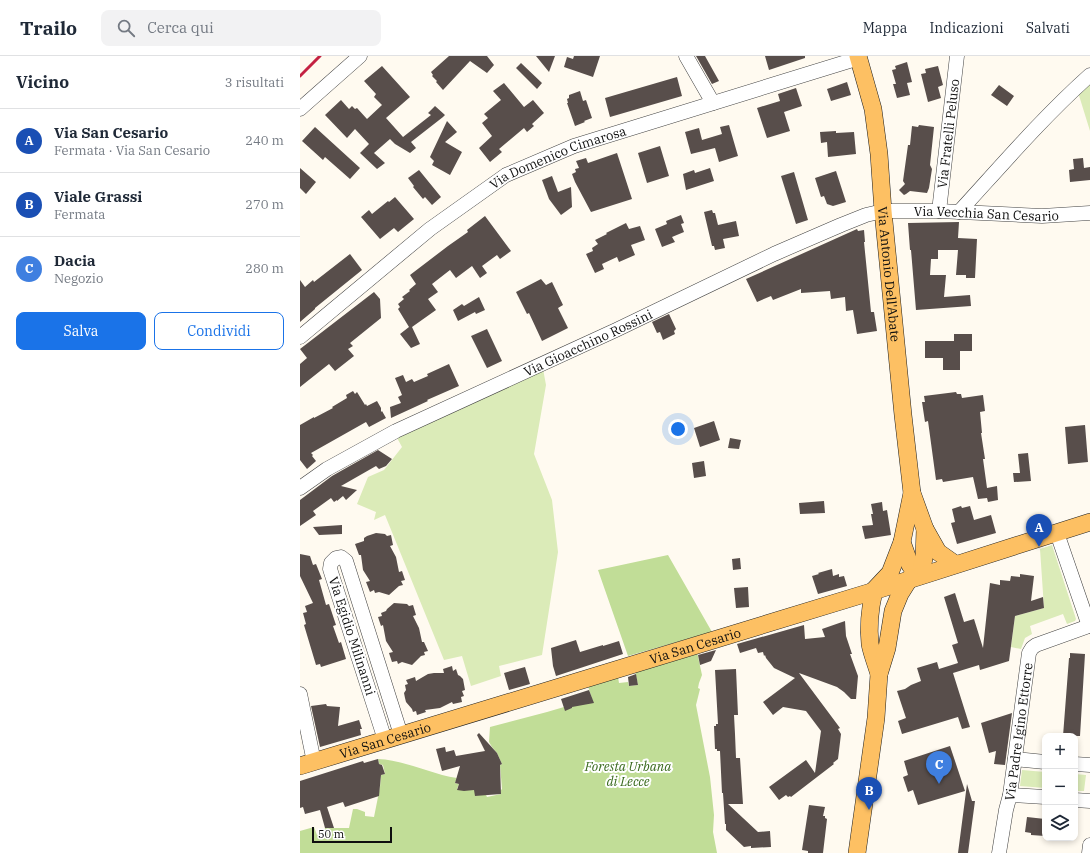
<!DOCTYPE html>
<html lang="it">
<head>
<meta charset="utf-8">
<style>
	body { margin:0; font-family:"IBM Plex Serif",serif; background:#f2f2f3; color:#1f2937 }
	.controls { position:absolute; right:12px; bottom:12px; display:grid; overflow:hidden; border-radius:8px; box-shadow:0 2px 6px #0003 }
	.controls button { width:36px; height:36px; display:grid; place-items:center; padding:0; border:0; border-bottom:1px solid #e0e1e3; background:#fff; color:#1f2937; font:20px sans-serif }
	.scale { position:absolute; left:12px; bottom:10px; width:80px; box-sizing:border-box; padding-left:4px; border:2px solid #0f0f0f; border-top:0; font-size:11px; line-height:14px; white-space:nowrap; color:#0f0f0f; -webkit-text-stroke:3px #fff; paint-order:stroke }
	.you { position:absolute; left:378px; top:373px; width:14px; height:14px; margin:-10px; border:3px solid #fff; border-radius:50%; background:#1a73e8; box-shadow:0 0 0 6px #1a73e833 }
	.badge { display:grid; place-items:center; width:26px; height:26px; border-radius:50%; background:#1a73e8; color:#fff; font-size:13px; font-weight:700 }
	.pin { position:absolute; translate:-50% -33px; filter:drop-shadow(0 1px 2px #0008) }
	.pin::after { content:''; position:absolute; top:21px; width:14px; height:12px; background:inherit; clip-path:polygon(0 0,100% 0,50% 100%) }
	.list { margin:0; padding:0; list-style:none }
	h2 { display:flex; justify-content:space-between; align-items:center; height:52px; margin:0; padding:0 16px; font-size:17px }
	h2 small { font-size:13px; font-weight:400; color:#747a83 }
	.list li { display:grid; grid-template-columns:26px 1fr auto; gap:12px; align-items:center; box-sizing:border-box; height:64px; padding:0 16px; border-top:1px solid #e0e1e3 }
	.list b { display:block; font-size:15px; white-space:nowrap }
	.list p { margin:0; font-size:13px; white-space:nowrap; color:#747a83 }
	.list em { font-size:13px; font-style:normal; color:#747a83 }
	.actions { display:flex; gap:8px; padding:12px 16px }
	.actions a { flex:1; padding:9px 0; border:1px solid #1a73e8; border-radius:8px; text-align:center; font-size:14px; color:#1a73e8 }
	.actions .main { background:#1a73e8; color:#fff }
	.icon { flex:none; width:22px; height:22px; fill:none; stroke:currentColor; stroke-width:2; stroke-linecap:round; stroke-linejoin:round }
	.map { position:relative; flex:none; width:790px; height:797px; overflow:hidden }
	header { display:flex; align-items:center; gap:24px; box-sizing:border-box; height:56px; padding:0 20px; background:#fff; border-bottom:1px solid #e0e1e3 }
	header strong { font-size:19px }
	nav { display:flex; gap:22px; margin-inline-start:auto; font-size:14px }
	.search { width:280px; height:36px; background:#f2f2f3; display:flex; align-items:center; gap:10px; box-sizing:border-box; padding:0 14px; border-radius:8px; color:#747a83; font-size:15px }
	main { display:flex }
	aside { flex:1; background:#fff }
	.map>svg:first-child { display:block }
</style>
</head>
<body>
<header>
<strong>Trailo</strong>
<div class="search"><svg class="icon" aria-label="search" viewBox="0 0 24 24"><circle cx="10" cy="10" r="6"/><path d="M15 15l6 6"/></svg>Cerca qui</div>
<nav><a>Mappa</a><a>Indicazioni</a><a>Salvati</a></nav>
</header>
<main>
<aside>
<h2>Vicino<small>3 risultati</small></h2>
<ul class="list">
<li><span class="badge" style="background:#1a4fb4">A</span><div><b>Via San Cesario</b><p>Fermata · Via San Cesario</p></div><em>240 m</em></li>
<li><span class="badge" style="background:#1a4fb4">B</span><div><b>Viale Grassi</b><p>Fermata</p></div><em>270 m</em></li>
<li><span class="badge" style="background:#3f7fe0">C</span><div><b>Dacia</b><p>Negozio</p></div><em>280 m</em></li>
</ul>
<div class="actions"><a class="main">Salva</a><a>Condividi</a></div>
</aside>
<div class="map">
<svg width="790" height="797" viewBox="0 0 790 797">
	<rect width="100%" height="100%" fill="#fffaf0"/>
	<path fill="#dbebb8" d="M790,27V75L777,33Z
		M243,313L246,329L234,398L252,444L258,496L242,599L199,610L201,620L171,630L162,600L144,604L85,459L74,464L76,456L57,448L68,421L84,414L102,391L96,380Z
		M752,489L776,563L775,565L767,568L763,558L730,570L732,578L725,582L721,593L711,591L715,560L744,552L740,493Z
		M722,714L745,716V732L720,730Z
		M775,718L786,719L784,735H775Z"/>
	<path fill="#c1dd97" d="M368,499L412,576L328,600L298,514Z
		M397,596L402,619L399,627L398,632L400,633L396,649L410,721L414,759L413,776L417,797H0V775L14,771L17,779L22,778L25,772H49L53,753H57L65,756V760L74,761L80,731L81,719L85,718L83,709L79,708L78,703C105,704 130,718 157,722L155,727L159,728L157,733L174,734L186,739L187,741L201,738V734L202,733L200,709L202,708L197,697L192,691L189,686L190,671L247,656L264,651L265,654L272,652L271,648L293,646L288,630L318,621L319,627L328,626L329,630L338,629L335,615Z"/>
	<path fill="#584e4b" d="M149,0H187L194,9L187,17L170,5L143,34L136,26L137,25L132,20L133,19L131,16Z
		M236,0H255L249,16Z
		M274,0H300L293,21L264,11L267,1L273,3Z
		M396,0H405L419,25L412,28Z
		M465,0H505V2L469,14Z
		M607,6L612,26L607,27L610,39L597,42L593,28H596L592,14L596,13L595,10Z
		M221,7L242,27L237,33L216,12Z
		M82,10L110,41L86,62L103,81L131,59L128,57L135,50L145,59L143,61L111,86L116,92L110,97L95,88L90,83L74,97L85,107L77,113L60,97L69,88L55,73L47,82L25,59L41,44L49,53L52,50L55,53L57,52L67,63L82,49L74,41L76,38L64,25Z
		M638,10L643,29L638,31L641,42L628,46L621,18L626,17L625,13Z
		M377,21L382,40L310,61L305,42Z
		M547,26L551,39L531,45L527,33Z
		M204,27L224,51L233,44L244,57L232,68L234,70L227,76L224,72L199,93L202,96L190,106L179,92L192,80L182,67L188,62L184,58L201,44L193,35Z
		M699,29L714,40L707,50L691,39Z
		M496,32L502,50L484,56L490,75L467,82L457,52L480,45L478,38Z
		M280,35L283,45L286,44L292,62L284,65L285,66L275,70L267,47H268L267,43L269,42V39Z
		M147,65L157,76L145,86L162,96L150,119L132,109L134,105L130,101Z
		M429,69L438,100L419,106L415,92L391,98L385,76L399,72L402,84L422,78L420,71Z
		M619,69L634,71L630,109L632,113L629,132L627,137L610,135L606,138L604,139L599,134L605,128L603,125L608,89H610L612,70L618,71Z
		M15,71L60,112L50,123L25,101L23,104L2,85Z
		M536,75V77L554,76L556,98L528,101L527,86L521,87L520,76Z
		M360,90L369,120L347,127L338,97Z
		M317,97L332,143L291,156L275,126L272,118L276,116L275,113L279,112L276,105L286,102L288,107Z
		M783,102L784,112L790,111V124L770,126L769,114L774,113L773,103Z
		M0,112L16,126L6,138L0,132Z
		M410,112L414,125L386,134L383,118L394,114L395,117Z
		M119,114L141,141L132,149L125,141L123,143L113,131L114,130L108,122Z
		M536,115L546,146L533,150L527,148L524,140L521,141L515,122Z
		M494,116L508,164L496,168L481,120Z
		M252,120L258,136L271,131L272,151L261,159L249,143L242,124Z
		M95,141L114,163L98,176L94,172L80,183L61,161L69,154L72,158L88,145L89,146Z
		M412,154L413,157H415L418,169L436,165L439,180L423,183L425,192L415,194L414,190H412L404,156Z
		M381,159L384,167L381,168L384,176L372,181L375,186L362,191L355,173L367,168L366,165Z
		M185,160L211,195L200,203L197,199L182,210L187,217L180,222L172,210L156,222L150,214L132,228L138,236L128,243L136,254L112,271L120,288L111,292L100,278L109,271L98,253L100,251L98,248L104,243L102,241L110,235L109,234L116,228L110,219L148,190L168,176L167,174Z
		M659,166L658,182L677,183L675,222H666V219H656L658,194H638V203H631L630,219H646L644,241L670,239L671,250L616,254L611,194H610L608,167Z
		M326,167L329,173L340,170L345,184L331,189L335,199L319,206L317,201L302,208L304,213L295,217L286,198L293,195L292,192L298,188L295,184L307,178L306,177Z
		M557,173L558,175L564,174L565,186H564L571,256H574L577,275L557,278L553,254L546,255L545,241L531,243L530,235L501,237V233L473,244L471,240L457,246L446,223Z
		M50,198L62,214L15,252V253L0,266V224L5,231L13,224L14,226Z
		M241,223L246,229L252,226L263,249L258,252L268,272L242,285L229,257L227,258L216,236Z
		M74,236L80,243L81,262L50,287L53,290L48,293L54,300L35,315L29,308L0,331V308L7,302L0,293Z
		M179,241L185,254L176,258L175,256L158,265L153,254L162,248L164,250Z
		M369,258L376,273L374,275L375,278L363,284L360,276L357,277L352,266Z
		M187,273L202,305L187,312L171,280Z
		M654,278H672V295H660V314H643V302H625V285H654Z
		M149,308L159,330L127,344L128,345L91,362L90,351L101,347L98,341L102,339L95,322L103,319L106,326L112,323L114,326L128,320L127,318Z
		M53,335L55,338L57,336L65,349L66,348L67,350L77,345L81,352V356L82,355L86,362L69,371L66,366L11,397L13,399L12,400L16,405L7,413L0,404V369L14,361V362L33,352L32,351L47,342L46,339Z
		M656,336L657,338H661L662,342L683,339L685,355L680,356L682,377H681L685,403H683L687,432L697,430L698,444L688,446L687,442L678,443L673,421L643,426L642,423L636,424L628,365L625,366L622,346H625L624,340Z
		M414,365L420,384L400,391L394,372Z
		M785,369L788,406L768,408L765,371Z
		M430,382L441,384L439,393L428,392Z
		M78,394L92,403L86,410L79,413L76,410L41,430L57,434L46,444L43,440L37,445V444L34,446L31,442L13,455L16,459L0,470V444L32,420Z
		M728,397L731,425L714,426L713,417H720L718,398Z
		M404,405L406,420L394,422L392,407Z
		M524,445L525,457L500,458L499,447Z
		M582,446L583,455L587,454L591,479L565,483L562,470L573,469L571,458H573L571,448Z
		M661,450L662,452L670,450L674,464L691,459L696,477L657,488L651,467L655,466L652,453Z
		M42,469V478L19,479L13,471Z
		M76,477L85,478L87,480L91,479L93,489L90,490L96,501L99,516L102,515L105,524L101,525L103,529L99,530L89,539L79,536L75,537L74,534L70,536L66,526L70,525L63,514L61,499H59L55,488L64,485V482L67,480Z
		M0,498L10,500L13,509L16,508L22,523L19,524L26,549L29,548L36,569L33,570L39,587L41,586L46,603L21,611L20,608L16,609L4,569L6,568L3,557L7,556L5,550L13,547L0,520Z
		M440,502L441,513L433,514L432,503Z
		M532,513L533,520L539,518V521L544,520L547,530L518,538L512,520L519,518L518,517Z
		M720,518L734,520L731,545L743,541L744,552L715,560L709,605L680,614L679,609L653,617L670,671L662,673L658,661L602,678L598,665L606,662L597,635L605,633L611,629L621,625L617,612L637,606L639,613L658,607L652,589L658,587L644,541L655,537L664,566L674,563L683,592L690,527L700,529V524L710,525L711,520L720,521Z
		M448,531L449,551L436,552L434,532Z
		M94,547L107,548L109,550L113,549L116,559L113,560L119,572L122,586H124L128,595L124,596L125,599L121,600L112,609L102,606L98,608L97,605L92,606L89,597L93,596L86,585L83,569L81,570L78,561L82,560L81,557L86,555L87,553Z
		M545,565L546,580L552,598H550L558,620L556,643H551L544,636L537,631L499,617L540,672L538,673L541,678L538,703L533,707L534,708L491,741L490,740L488,741L486,739L479,744L469,731L506,704L515,717L521,675L506,655L483,651L473,659L463,646L495,622L474,612L466,602L465,599L464,600L463,596L458,597L456,592L440,597L437,588L504,569L505,583L525,581L522,573Z
		M276,584L280,596L303,589V590L319,585L323,598L256,620L253,610L251,592Z
		M416,594L411,605L400,609L398,599Z
		M770,597L785,598L780,680H763L769,602H770Z
		M152,610L153,615L156,613L158,619L160,620L163,623L165,634L162,635L164,640L161,641L162,646L153,648L152,646L140,652L125,654L126,656L117,659L116,655L113,656L112,653L106,646L105,642L104,637L106,634L105,629L108,628L106,624L115,621L116,625L128,618L134,617H144L143,613Z
		M225,611L230,628L209,634L204,617Z
		M436,613L438,659H434L435,678L436,702H440L443,748H428L458,776L470,775L471,791L451,792V790L444,791L426,774V768H425L423,737H422L420,695H417V693H415L414,670H416V668H418L415,614Z
		M336,618L338,629L329,630L328,621Z
		M289,634L294,647L272,651V652L265,655L261,643Z
		M26,648L27,650L40,651L38,670L59,664L62,673H60L61,679L20,691L11,650Z
		M712,657L705,709L694,708L696,695L689,697L681,667Z
		M179,677L197,697L202,708L200,709L201,738L175,740L174,734L164,735L157,734L159,728L155,727L160,710L142,715L136,693L145,691L146,696L154,694L156,700L185,695L177,679Z
		M650,690L665,735L618,749L613,734L608,736L603,721L608,719L604,705Z
		M78,703L79,708L82,709L85,718L81,719L79,740L45,751L43,746L27,751L34,772H25L20,754L5,758L3,751L0,752V725L63,705L64,707Z
		M667,728L672,745H675L668,797H658Z
		M509,749L525,751L523,760H525V762L527,763L523,797H508V795L502,794Z
		M727,761L745,763V780L731,779V777L725,776Z"/>
	<g fill="none" stroke-linecap="round" stroke-linejoin="round">
		<g stroke="#424242" stroke-width="15">
			<g id="minor">
				<path d="M386,0L413,47"/>
				<path d="M0,53L60,0"/>
				<path id="s1" d="M639,155L657,0"/>
				<path d="M659,156C702,109 743,61 790,19"/>
				<path id="s2" d="M0,281L130,173L206,119L274,90L559,2"/>
				<path id="s3" d="M0,432L27,413L96,375L316,274L474,198L541,169L566,159L583,155H639L742,160L790,157"/>
				<path d="M757,477L789,570H790"/>
				<path d="M0,638L14,706"/>
				<path d="M85,684L30,513L31,507L36,502L41,501L46,505L101,679"/>
				<path d="M715,703L745,706"/>
				<path d="M775,708L790,709"/>
				<path d="M710,739L745,741"/>
				<path d="M775,744L790,745"/>
				<path id="s4" d="M699,797L706,754L710,739L729,597L732,592L736,589L789,570"/>
				<path d="M789,797L790,789"/>
			</g>
		</g>
		<g stroke="#202020" stroke-width="18">
			<g id="major">
				<path id="s5" d="M558,0L573,53L579,98L583,155L603,359L612,437L625,473L638,496L655,508"/>
				<path d="M602,486L610,509L619,520"/>
				<path d="M619,520L624,503L625,473"/>
				<path d="M574,534L590,517L602,486L612,437"/>
				<path d="M574,535C570,552 568,569 570,588C572,598 576,608 579,618"/>
				<path id="s6" d="M0,710L574,535L790,466"/>
				<path d="M557,797L576,662L579,618L587,592L593,555L600,538L610,522"/>
			</g>
		</g>
		<use href="#minor" stroke="#fff" stroke-width="14"/>
		<use href="#major" stroke="#fdc063" stroke-width="17"/>
		<path stroke="#c42142" stroke-width="3" d="M0,20L20,0"/>
	</g>
	<g text-anchor="middle" dominant-baseline="central" stroke-width="4" stroke-linejoin="round" paint-order="stroke">
		<g font-size="13" fill="#0f0f0f" stroke="#fff">
			<text stroke="none"><textPath href="#s1" startOffset="78">Via Fratelli Peluso</textPath></text>
			<text stroke="none"><textPath href="#s2" startOffset="317">Via Domenico Cimarosa</textPath></text>
			<text stroke="none"><textPath href="#s3" startOffset="750">Via Vecchia San Cesario</textPath></text>
			<text stroke="none"><textPath href="#s5" startOffset="221">Via Antonio Dell'Abate</textPath></text>
			<text stroke="none"><textPath href="#s3" startOffset="323">Via Gioacchino Rossini</textPath></text>
			<text transform="translate(52 580) rotate(72)">Via Egidio Milinanni</text>
			<text stroke="none"><textPath href="#s6" startOffset="413">Via San Cesario</textPath></text>
			<text stroke="none"><textPath href="#s4" startOffset="123">Via Padre Igino Ettorre</textPath></text>
			<text stroke="none"><textPath href="#s6" startOffset="89">Via San Cesario</textPath></text>
		</g>
		<g font-size="13" font-style="italic" fill="#38691c" stroke="#fff">
			<text x="328" y="710">Foresta Urbana<tspan x="328" dy="15">di Lecce</tspan></text>
		</g>
	</g>
</svg>
<div class="controls">
<button>+</button>
<button>−</button>
<button><svg class="icon" aria-label="layers" viewBox="0 0 24 24"><path d="M12 4l9 5-9 5-9-5zM3 14l9 5 9-5"/></svg></button>
</div>
<div class="scale">50 m</div>
<div class="you"></div>
<div class="pin badge" style="left:739px;top:491px;background:#1a4fb4">A</div>
<div class="pin badge" style="left:569px;top:754px;background:#1a4fb4">B</div>
<div class="pin badge" style="left:639px;top:728px;background:#3f7fe0">C</div>
</div>
</main>
</body>
</html>
